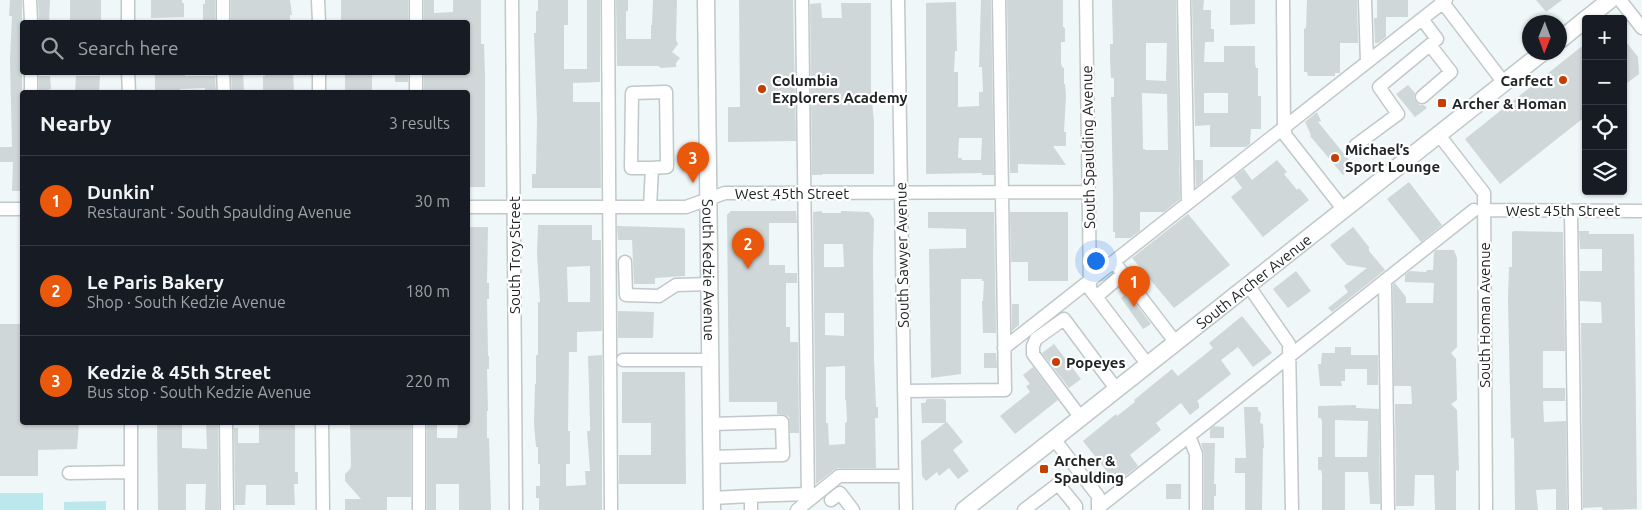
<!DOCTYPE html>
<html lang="en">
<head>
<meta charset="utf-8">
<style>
	body { margin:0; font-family:Ubuntu,sans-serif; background:#20242c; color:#f1f3f6 }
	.controls { position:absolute; right:15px; top:15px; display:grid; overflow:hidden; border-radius:5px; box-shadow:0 1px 4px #0004 }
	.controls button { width:45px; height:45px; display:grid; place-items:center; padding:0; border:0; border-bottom:1px solid #363941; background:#171b24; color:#f1f3f6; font:25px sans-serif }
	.compass { position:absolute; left:1522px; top:15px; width:45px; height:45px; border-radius:50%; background:#171b24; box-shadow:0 1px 4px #0004; rotate:181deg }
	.you { position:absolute; left:1095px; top:260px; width:18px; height:18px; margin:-12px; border:4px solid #fff; border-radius:50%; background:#1a73e8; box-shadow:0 0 0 8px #1a73e833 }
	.badge { display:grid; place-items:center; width:32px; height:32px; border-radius:50%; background:#ea580c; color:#fff; font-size:16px; font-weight:700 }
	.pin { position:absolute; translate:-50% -41px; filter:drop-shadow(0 1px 2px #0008) }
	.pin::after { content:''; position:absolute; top:26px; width:18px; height:15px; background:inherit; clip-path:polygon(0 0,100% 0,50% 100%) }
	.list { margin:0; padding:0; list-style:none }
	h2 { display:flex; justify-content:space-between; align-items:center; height:65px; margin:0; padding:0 20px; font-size:21px }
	h2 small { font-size:16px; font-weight:400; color:#9ea1a6 }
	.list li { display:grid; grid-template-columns:32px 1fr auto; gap:15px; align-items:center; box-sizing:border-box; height:90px; padding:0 20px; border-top:1px solid #363941 }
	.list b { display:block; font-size:19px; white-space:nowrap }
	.list p { margin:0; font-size:16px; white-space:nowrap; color:#9ea1a6 }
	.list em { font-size:16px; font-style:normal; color:#9ea1a6 }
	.icon { flex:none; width:28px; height:28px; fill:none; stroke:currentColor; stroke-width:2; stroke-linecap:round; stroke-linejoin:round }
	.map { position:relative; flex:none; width:1642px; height:510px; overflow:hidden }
	.search { position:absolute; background:#171b24; box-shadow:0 1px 4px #0004; left:20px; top:20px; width:450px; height:55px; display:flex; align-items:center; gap:12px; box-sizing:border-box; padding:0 18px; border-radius:5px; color:#9ea1a6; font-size:19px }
	.panel { position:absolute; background:#171b24; box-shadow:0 1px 4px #0004; left:20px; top:90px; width:450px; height:335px; border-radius:5px }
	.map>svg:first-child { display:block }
</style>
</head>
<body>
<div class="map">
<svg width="1642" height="510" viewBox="0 0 1642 510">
	<rect width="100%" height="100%" fill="#eff7f8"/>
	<path fill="#bbe8ed" d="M0,493H43V510H0Z
		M106,501V510H64V502Z"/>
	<path fill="#cfd7d8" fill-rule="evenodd" d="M10,0H22V191H12L13,162H0V147H12L10,60L12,16H9Z
		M38,0H50L49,22H39Z
		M70,0H101V22H70Z
		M151,0H182V3H184V17L151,18Z
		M205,0H215V22H203V4H205Z
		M231,0H290L292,15H290V22H231Z
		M341,0H408V20H377V22H341Z
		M424,0H434V13L453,12V0H481V44H484L485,75V187H468V92H424V72H434V75H468V22H424Z
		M538,0H568V25H564V69H587V0H600V82L573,83V102H600L601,188H532V174H536L537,120L534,33H536V11H538Z
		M616,0H628V11H626V39H651V25H652L653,0H677L676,40L678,44L672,52L680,58L676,63V67L661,68L658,66H617Z
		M739,0H793L796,141L728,142V107H740Z
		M981,0H991L994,175H982V173L926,174V3L956,2L957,51H955L954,72H958V107L979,106V92H983L982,67H979ZM959,138H982L981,160H962V158H958Z
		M1007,0H1063V27H1064L1065,29V42H1061V63L1062,67L1064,68V84H1065L1066,96L1064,132H1066V146H1053L1066,165L1018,164V173H1010Z
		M1112,0H1176L1180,199L1164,212H1140V231L1130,238H1115V232H1113V192L1111,97H1114V78H1111L1110,59V44H1113ZM1146,43H1167L1166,81L1146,80ZM1142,93L1167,94L1168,150H1145V149H1143Z
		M1192,0H1204L1203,10H1211V29H1214V42H1205L1204,62H1224V46H1255V63L1256,68H1258V96H1261V129H1251L1250,144L1246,147H1210V125L1195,126ZM1204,93H1228V113H1204Z
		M1230,0H1255V24L1230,25Z
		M1307,0H1357L1358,43H1340V73H1335V76H1308L1307,72H1304V29L1306,28Z
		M1377,0H1408V17H1386V37L1378,43H1375L1374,18H1377Z
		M1536,0H1562L1546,12Z
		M821,3L822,18H842L841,3H871V89L874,122V174H822V175H812L810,4Z
		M1623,38L1638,57L1639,74L1623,86Z
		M1586,43V116L1500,184L1465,139Z
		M155,72H185V76H215L216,92H205V88L180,89V92H155Z
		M231,72H243L244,92H232Z
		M265,72H293L294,92H263V76H265Z
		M345,72H372V92H345Z
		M395,72H408V82H395Z
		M39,76H50L51,89H49V92H39Z
		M76,76H100L99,92H75Z
		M1408,85L1415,93L1414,98L1416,102L1420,105H1424L1427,108L1415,117L1396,94Z
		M1317,112L1321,121L1318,122L1354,166L1343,175L1310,136L1311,135L1305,122Z
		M1195,160H1203V181L1196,187Z
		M1277,160L1287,172L1284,174L1297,190L1299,188L1309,200L1263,237L1231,197L1242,188L1234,177L1244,169L1252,180Z
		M1409,182L1442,225L1421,242L1387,199Z
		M731,211H796L797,223H769V265H785V273H797V283H786V327H790V342H798L799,433H790L789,417L785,415L777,414V402H729L727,215Z
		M822,211V213H841V211L869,212L874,219L873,256L874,360L876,407H878V418H875L876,468H838L834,470L816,484L813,212ZM824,244H843L844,267H824ZM825,313H844V336L825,335ZM845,366V400H846L847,422L845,423V444L829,445L828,423H826V367Z
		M928,212H994L996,333H983L982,301H983L984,281H982V279H961V374L931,378L929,249L966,248V229L928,228Z
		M1010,212H1068V281H1028V262H1011Z
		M1188,214L1230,265L1174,308L1132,258Z
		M538,225H592V240H601L602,331L577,332V352H569L568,431H570V464H566V486L586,485L585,471H590L587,431H590V421L588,356L602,355V510H539V498H536V486H540V464H538V447H536L534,424L535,384H536V355H538V302H540L537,254ZM590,266V302H568L567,267Z
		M617,226L684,228L685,230V276L655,278V284H634L632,240H618Z
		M468,227H488L487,283H489V299H487L488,356H489V369H487L488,411H487V438H489L491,510H459V484H436V510H427V422H437V438H457L458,422H468Z
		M1353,227L1369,247V251L1385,270L1332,312L1328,308L1348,292L1344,286L1367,268L1347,265L1330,245Z
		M1514,231L1563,232L1565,351H1543V388H1565V401H1544L1543,402L1544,422L1566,421L1567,510H1556V489L1536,490L1538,510H1515L1514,438H1511L1508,299L1509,267H1512V232Z
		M1579,231H1589V234H1634L1637,509L1603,510L1602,507L1583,508L1581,323H1602L1601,302L1580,301V271H1602V249H1580Z
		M1436,250H1454L1457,258V347L1451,353L1456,359L1457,400L1451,404L1457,410L1459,471L1456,470V510H1435L1434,475H1415L1414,506H1396V504L1395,404H1412L1411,386H1394L1393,284L1395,283L1406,297V303H1433L1434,283L1405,282V275L1410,271L1426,272L1427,270H1433L1434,252Z
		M1296,271L1311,291L1288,308L1273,289Z
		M1127,292L1151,324L1143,329L1121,298Z
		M1012,304H1019V325L1012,331Z
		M618,311L654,312L653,338H618Z
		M1242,316L1272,353L1253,367L1238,347L1221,360L1231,374L1197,401L1199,404V408L1190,415L1181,403L1156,423L1161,430L1130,455L1138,466L1116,483L1083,441L1116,414L1117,416L1135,402L1134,400L1172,369L1178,376L1213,348L1209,343Z
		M0,324H22V422H79L77,449L38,450V476H0Z
		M1054,344L1081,379L1069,388L1042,353Z
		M1335,347H1351V355H1378V385H1367V369H1345V381H1341L1342,386H1320L1318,364H1321L1322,353H1335Z
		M984,353H996L997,368H984Z
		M1033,367L1058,400L1015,434L1000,416L1030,392L1026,386L1030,384L1023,375Z
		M622,372H685L686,484H619V455H651V423H622Z
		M927,399H944L946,401V422H947L963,442L953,450L969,471L958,479L949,468L939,476L937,472L926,481L922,476L921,441L945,423H922L921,403H925Z
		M1356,405V408L1379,409L1380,504H1370L1368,472H1345V510H1322V474L1321,470H1318V457H1322V422L1321,418H1318V406ZM1335,420L1368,421L1367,457H1335Z
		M1244,407H1258V410L1261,413L1260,423L1263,424L1264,448H1263L1262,510H1245V473H1235V458H1246Z
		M157,422H182V448L207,449L206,422H218L219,510H205L206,484H186V510H158Z
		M259,422H295V472H298V484H294L295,505H266V485H246L245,505H235L234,428H238V443H259Z
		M350,422H411V497H387V510H345V499H361L345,481V474L350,469L351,466Z
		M1214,426L1224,427V438H1210V429Z
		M1201,443H1215L1214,484H1216V496H1214V510H1204V454Z
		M1166,484H1181V499H1166Z"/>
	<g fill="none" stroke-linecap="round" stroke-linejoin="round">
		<g stroke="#c0c8c9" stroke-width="15">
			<path id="minor" d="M30,0L31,22
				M128,0V22
				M223,0V22
				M318,0L319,22
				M416,0V22
				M512,0L516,510
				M608,0L611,510
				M802,0L808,501
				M898,0L906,510
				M1086,0L1090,289L1148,365
				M1184,0L1188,203
				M1283,0L1284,128L1286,136L1344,210
				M1365,0L1367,62
				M1441,0L1504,83
				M1620,0L1642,28
				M31,72V92
				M128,72L129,92
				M223,72L224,92
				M319,72V92
				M416,72V92
				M1422,97L1451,72L1430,45
				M1439,135L1484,193L1486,510
				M1356,145L1398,114L1379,87L1437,39L1422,19
				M468,207H686L725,193L1088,192
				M650,207L652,168H631L632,93L666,92L667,167L652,168
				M0,209H22
				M1484,210L1642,211
				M1571,211L1575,510
				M625,262L626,295L659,296L676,285L709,284
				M1114,262L1176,343
				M1385,281L1388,510
				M1248,285L1289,344L1292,510
				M1096,297L1123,274
				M1004,348L1446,0
				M623,360H710
				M904,391L1005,390L999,0
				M1081,418L1033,354V346L1036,339L1064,319L1117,390
				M131,422V510
				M226,422L227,510
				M322,422L323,510
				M419,422V510
				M711,424L782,422L783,455L711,457
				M1189,436L1196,454V510
				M1054,439L1098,496V510
				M69,473L131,472
				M712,498L751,496
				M831,500L840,493L853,510
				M1098,508L1474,210
				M751,510V496L808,494
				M797,510L839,476H905
				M1024,510L1058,484L1076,506V510"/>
		</g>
		<g stroke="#c0c8c9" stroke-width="19">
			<g id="major">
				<path id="s1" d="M706,0L712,510"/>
				<path d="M1586,19L1610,0"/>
				<path d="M1560,40L1586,19"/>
				<path id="s2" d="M964,510L1543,52"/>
			</g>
		</g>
		<use href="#minor" stroke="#fff" stroke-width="12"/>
		<use href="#major" stroke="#fff" stroke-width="16"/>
	</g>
	<g fill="#c53e02" stroke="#fff" stroke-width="2">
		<circle cx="1563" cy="80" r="5"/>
		<circle cx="762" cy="89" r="5"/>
		<rect x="1437" y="98" width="10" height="10" rx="2.5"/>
		<circle cx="1335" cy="158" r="5"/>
		<circle cx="1056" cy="362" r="5"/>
		<rect x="1039" y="464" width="10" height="10" rx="2.5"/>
	</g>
	<g text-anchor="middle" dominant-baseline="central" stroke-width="4.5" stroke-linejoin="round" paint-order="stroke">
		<g font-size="15" font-weight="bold" fill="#212425" stroke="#fff" text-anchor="start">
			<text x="772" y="80">Columbia<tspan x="772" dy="17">Explorers Academy</tspan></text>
			<text x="1553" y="80" text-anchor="end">Carfect</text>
			<text x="1452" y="103">Archer &amp; Homan</text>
			<text x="1345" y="149">Michael’s<tspan x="1345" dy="17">Sport Lounge</tspan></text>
			<text x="1066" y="362">Popeyes</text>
			<text x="1054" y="460">Archer &amp;<tspan x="1054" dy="17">Spaulding</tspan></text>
		</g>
		<g font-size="15" fill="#212425" stroke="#fff">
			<text transform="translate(1088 147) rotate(-91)">South Spaulding Avenue</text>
			<text x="792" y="193">West 45th Street</text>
			<text x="1563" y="210">West 45th Street</text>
			<text transform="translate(514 255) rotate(-90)">South Troy Street</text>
			<text transform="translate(902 255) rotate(-91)">South Sawyer Avenue</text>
			<text stroke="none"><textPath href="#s1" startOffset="270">South Kedzie Avenue</textPath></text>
			<text stroke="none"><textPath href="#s2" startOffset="369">South Archer Avenue</textPath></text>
			<text transform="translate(1484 315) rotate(-90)">South Homan Avenue</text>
		</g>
	</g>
</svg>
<div class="controls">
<button>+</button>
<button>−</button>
<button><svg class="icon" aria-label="locate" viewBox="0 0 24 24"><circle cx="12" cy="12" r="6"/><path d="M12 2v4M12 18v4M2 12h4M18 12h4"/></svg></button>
<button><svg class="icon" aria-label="layers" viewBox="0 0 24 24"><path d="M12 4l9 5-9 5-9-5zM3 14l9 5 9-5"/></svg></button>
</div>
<svg class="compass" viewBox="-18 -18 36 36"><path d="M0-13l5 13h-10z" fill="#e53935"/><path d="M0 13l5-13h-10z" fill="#9ea1a6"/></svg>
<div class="you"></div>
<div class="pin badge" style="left:1134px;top:307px">1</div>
<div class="pin badge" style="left:748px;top:269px">2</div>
<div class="pin badge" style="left:693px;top:183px">3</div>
<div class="search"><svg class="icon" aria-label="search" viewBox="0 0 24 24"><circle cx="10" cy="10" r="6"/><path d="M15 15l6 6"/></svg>Search here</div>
<section class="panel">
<h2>Nearby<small>3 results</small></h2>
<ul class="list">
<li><span class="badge">1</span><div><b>Dunkin'</b><p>Restaurant · South Spaulding Avenue</p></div><em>30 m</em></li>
<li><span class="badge">2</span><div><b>Le Paris Bakery</b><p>Shop · South Kedzie Avenue</p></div><em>180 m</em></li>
<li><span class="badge">3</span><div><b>Kedzie &amp; 45th Street</b><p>Bus stop · South Kedzie Avenue</p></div><em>220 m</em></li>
</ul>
</section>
</div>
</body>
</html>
